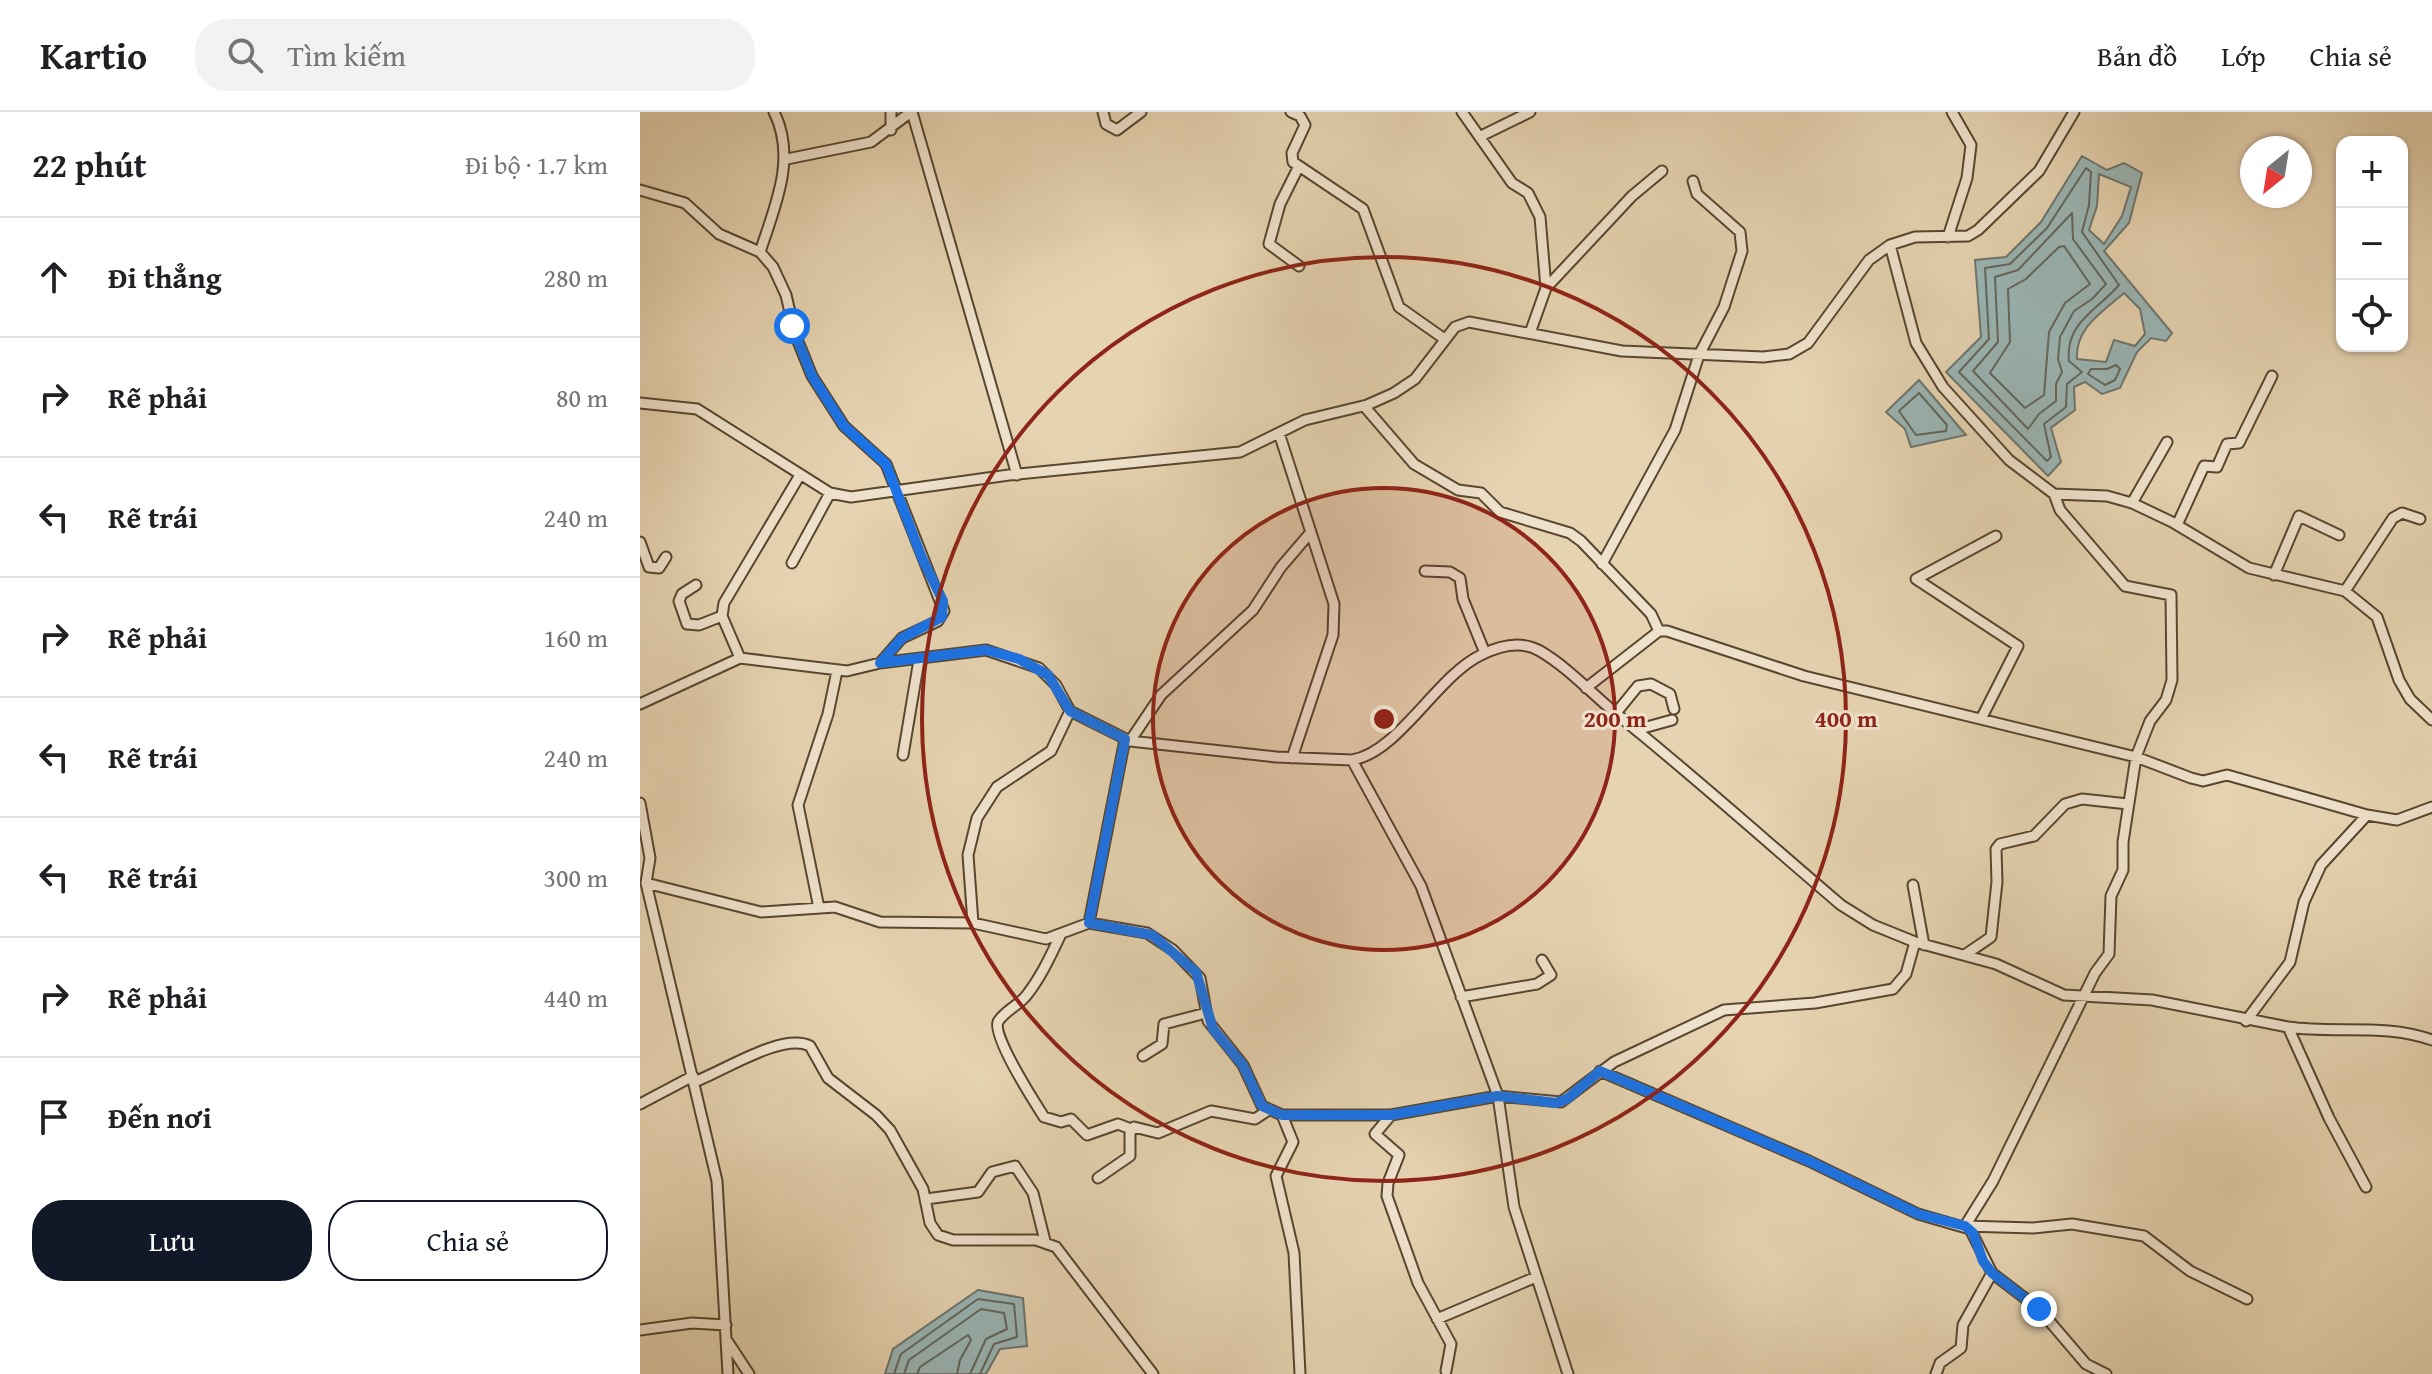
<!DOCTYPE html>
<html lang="vi">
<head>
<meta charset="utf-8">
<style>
	body { margin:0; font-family:"Gentium Book Plus",serif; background:#f2f2f2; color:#202124 }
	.controls { position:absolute; right:24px; top:24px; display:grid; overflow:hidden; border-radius:16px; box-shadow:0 2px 6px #0004 }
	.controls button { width:72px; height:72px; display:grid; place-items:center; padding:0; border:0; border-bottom:2px solid #e0e0e0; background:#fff; color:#202124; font:40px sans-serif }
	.compass { position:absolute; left:1600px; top:24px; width:72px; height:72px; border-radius:50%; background:#fff; box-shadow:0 2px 6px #0004; rotate:210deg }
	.stop { position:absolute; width:24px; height:24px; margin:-18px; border:6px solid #1a73e8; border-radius:50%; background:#fff }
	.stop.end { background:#1a73e8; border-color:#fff; box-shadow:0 2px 8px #0008 }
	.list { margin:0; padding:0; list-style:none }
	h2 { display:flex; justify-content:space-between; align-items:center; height:104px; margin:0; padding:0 32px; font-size:34px }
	h2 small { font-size:26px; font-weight:400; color:#757577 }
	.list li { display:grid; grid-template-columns:52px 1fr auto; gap:24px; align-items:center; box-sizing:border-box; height:120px; padding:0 32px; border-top:2px solid #e0e0e0 }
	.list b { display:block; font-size:30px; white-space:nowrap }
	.list em { font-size:26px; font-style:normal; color:#757577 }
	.actions { display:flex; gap:16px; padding:24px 32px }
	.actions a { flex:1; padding:18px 0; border:2px solid #111827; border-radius:32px; text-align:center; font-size:28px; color:#111827 }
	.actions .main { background:#111827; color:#fff }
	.icon { flex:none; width:44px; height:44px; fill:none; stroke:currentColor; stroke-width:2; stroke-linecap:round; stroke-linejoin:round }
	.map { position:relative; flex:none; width:1792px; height:1262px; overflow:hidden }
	header { display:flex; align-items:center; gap:48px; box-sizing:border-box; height:112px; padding:0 40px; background:#fff; border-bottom:2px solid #e0e0e0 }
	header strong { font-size:38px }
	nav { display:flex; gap:44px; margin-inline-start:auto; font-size:28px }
	.search { width:560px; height:72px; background:#f2f2f2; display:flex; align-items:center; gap:20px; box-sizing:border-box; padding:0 28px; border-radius:32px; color:#757577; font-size:30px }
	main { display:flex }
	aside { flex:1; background:#fff }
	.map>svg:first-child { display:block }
</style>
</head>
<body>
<header>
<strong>Kartio</strong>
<div class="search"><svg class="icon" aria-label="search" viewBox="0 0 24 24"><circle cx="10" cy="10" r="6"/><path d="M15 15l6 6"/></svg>Tìm kiếm</div>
<nav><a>Bản đồ</a><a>Lớp</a><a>Chia sẻ</a></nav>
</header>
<main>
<aside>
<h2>22 phút<small>Đi bộ · 1.7 km</small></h2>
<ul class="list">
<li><svg class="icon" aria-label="ahead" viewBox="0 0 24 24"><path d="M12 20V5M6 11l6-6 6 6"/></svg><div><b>Đi thẳng</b></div><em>280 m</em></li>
<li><svg class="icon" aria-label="right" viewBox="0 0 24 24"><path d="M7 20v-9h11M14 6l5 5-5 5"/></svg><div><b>Rẽ phải</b></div><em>80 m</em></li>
<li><svg class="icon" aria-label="left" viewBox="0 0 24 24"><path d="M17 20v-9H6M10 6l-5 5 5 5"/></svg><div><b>Rẽ trái</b></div><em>240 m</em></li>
<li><svg class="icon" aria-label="right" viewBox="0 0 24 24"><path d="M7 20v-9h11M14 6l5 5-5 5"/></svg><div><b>Rẽ phải</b></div><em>160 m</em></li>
<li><svg class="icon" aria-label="left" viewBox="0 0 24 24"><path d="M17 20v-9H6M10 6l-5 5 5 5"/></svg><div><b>Rẽ trái</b></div><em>240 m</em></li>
<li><svg class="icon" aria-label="left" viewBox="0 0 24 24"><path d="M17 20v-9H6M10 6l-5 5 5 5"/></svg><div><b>Rẽ trái</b></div><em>300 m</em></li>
<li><svg class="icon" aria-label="right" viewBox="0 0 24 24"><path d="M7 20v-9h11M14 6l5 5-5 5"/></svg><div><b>Rẽ phải</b></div><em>440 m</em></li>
<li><svg class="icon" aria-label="arrive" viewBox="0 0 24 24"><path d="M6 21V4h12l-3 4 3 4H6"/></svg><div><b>Đến nơi</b></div></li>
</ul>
<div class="actions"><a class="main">Lưu</a><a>Chia sẻ</a></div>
</aside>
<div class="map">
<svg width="1792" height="1262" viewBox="0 0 1792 1262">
	<rect width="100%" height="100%" fill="#e6d3b1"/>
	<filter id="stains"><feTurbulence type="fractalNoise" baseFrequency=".0025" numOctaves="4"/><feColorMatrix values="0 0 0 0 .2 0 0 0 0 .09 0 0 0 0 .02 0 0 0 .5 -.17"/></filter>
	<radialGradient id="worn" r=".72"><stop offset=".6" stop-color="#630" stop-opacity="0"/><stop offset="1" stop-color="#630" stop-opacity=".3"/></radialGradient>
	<path fill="#9ab6b6" stroke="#6d766e" stroke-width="2" fill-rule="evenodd" d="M1442,44L1467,58L1484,51L1502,61L1489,111L1464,139L1532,221L1526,229L1511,226L1497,240L1480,276L1462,282L1445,270L1434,275L1435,298L1411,316L1421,350L1408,364L1306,260L1341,225L1335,148L1366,145L1401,110ZM1459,62L1491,75L1482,104L1464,132L1449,118L1457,94ZM1484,181L1500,197L1505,222L1495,234L1474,228L1466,250L1437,247C1435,216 1462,200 1484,181Z
		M1279,268L1326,323L1271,335L1265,317L1246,300Z
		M338,1178L383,1186L387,1234L360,1237L346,1262H245L253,1237Z"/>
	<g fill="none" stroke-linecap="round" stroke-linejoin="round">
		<path stroke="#62665c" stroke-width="2" d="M1446,56L1451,60L1449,93L1442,120L1479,173C1458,198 1425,210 1429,249L1442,260L1427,272L1426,295L1404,312L1411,345L1407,349L1319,260L1349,227L1345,156L1370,152L1407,116Z
			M1432,101L1433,127L1466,172L1452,187L1434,199L1420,225L1418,247L1422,260L1416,272V289L1399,302L1388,317L1333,259L1358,230L1355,165L1378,158Z
			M1424,134L1450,172L1425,191L1409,220L1404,283L1385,296L1350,261L1370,230L1368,177L1386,167L1419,135Z
			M1476,253L1480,257L1475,268L1465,273L1448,262L1451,257H1467Z
			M1279,281L1307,313L1306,319L1276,323L1259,299Z
			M254,1262L261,1242L338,1187L374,1192L377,1225L354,1232L340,1262
			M264,1262L269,1248L341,1197L364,1201L367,1217L346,1227L330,1262
			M277,1262L280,1255L328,1223L331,1228L320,1248L317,1262"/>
		<g stroke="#58462e" stroke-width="13">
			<path id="minor" d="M272,0L377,363
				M463,0L466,12L477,18L501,0
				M651,0L660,4L665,13L652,41L653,50L723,97L759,195L803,226
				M822,0L872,71L888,81L900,105L906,176L890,221
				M251,18V0
				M841,24L890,0
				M147,47L231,30L271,0
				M0,78L45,91L79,122L120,140L133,155L146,183L155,222L172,264L204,314L246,352L304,499L298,509L262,526L240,551
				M1308,125L1327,66L1331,33L1312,0
				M1250,133L1276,231L1303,275L1369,348L1414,382L1467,384L1492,391L1532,410L1609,456L1705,479L1737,505L1759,568L1770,587L1792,608
				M120,140C135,94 157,46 134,0
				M659,154L629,132L640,92L659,54
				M906,176L992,84L1022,59
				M0,291L57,297L190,381L211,385L369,363L600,340L665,308L727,293L754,281L775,267L815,215L829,210L982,239L1123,245L1149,242L1168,231L1229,148L1250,133L1275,125L1328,124L1338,118L1399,59L1434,0
				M724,294L774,352L818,378L841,381L860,400L930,421L941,429L1011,502L1019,519
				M639,321L694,492L693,523L652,646
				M1414,382L1420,398L1485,474L1531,483L1532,568L1526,588L1510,609L1496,645L1483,730V758L1471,784L1469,842L1455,861L1353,1069L1325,1114L1393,1116L1432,1112L1504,1124L1550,1159L1607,1187
				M1492,391L1527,330
				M1537,413L1564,354L1577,355L1587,332L1599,331L1632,264
				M0,430L9,455L19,456L26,445
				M152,451L190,381
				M962,452L1035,318L1059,243L1084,195L1102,139L1100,120L1057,82L1053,69
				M785,459L810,460L820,466L823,487L845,541
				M1634,463L1659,404L1699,423
				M56,473L42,482L39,489L47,512L59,513L82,504
				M1705,479L1753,406L1762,401L1780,407
				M100,546L82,504L84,491L160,363
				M946,576L1019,519H1027L1164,564L1496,645L1551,666L1563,669L1587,663L1727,703
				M0,592L100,546L207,559L240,551L346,538L399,556L416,573L430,599L490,629L636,645L712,648C758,641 797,564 841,543C859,534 881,528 900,539C929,556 953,583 979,604C1055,665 1127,730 1201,793L1233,813L1275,830L1356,852L1424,883L1512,888L1648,915C1696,922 1745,911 1792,928
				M976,601L998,574L1011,572L1030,582L1034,597
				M1341,607L1378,534L1276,467L1356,424
				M996,618L1032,608
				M490,629L521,583L613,498L641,455L671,420
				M263,643L279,548
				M712,648L781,774L858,984L874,1095L928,1262
				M0,691L10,746L6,771L77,1069L88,1262
				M6,771L121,800L195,795L240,810L333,811L406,827L449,811L507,821L533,838L560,866L568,909L603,953L622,994L642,1003H751L858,984L921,990L974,950L1084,898L1175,891L1253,877L1266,862L1275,830
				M1273,773L1284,833
				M179,796L158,693L188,602L197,559
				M333,811L328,743L337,706L357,675L411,639L430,599
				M449,811L485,627
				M420,824C410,845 401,865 386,884C379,893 363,900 358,910C352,924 395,991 404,1005L421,1010L431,1007L447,1023L478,1012L491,1017
				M1326,842L1351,825L1357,770L1356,737L1360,732L1394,724L1425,692L1442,687L1488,692
				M821,885L897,872L911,863L902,848
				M1606,909L1650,850L1664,790L1681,753L1727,703L1757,708L1792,695
				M1648,915L1689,1006L1726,1075
				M503,944L522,932L524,912L566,901
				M960,959L1169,1049L1278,1102L1330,1117L1352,1161L1399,1197L1446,1252L1466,1262
				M54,970C82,960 142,920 170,934L188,966L236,1003L250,1018L283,1077L290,1111L298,1123L313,1128H396L416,1135L513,1262
				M0,992L53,964
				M642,1003L653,1030L636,1064L654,1141L660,1262
				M751,1003L735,1022L759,1043L748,1071L747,1084L778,1171L811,1232L806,1259
				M458,1066L490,1044V1021L494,1015L518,1021L571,999L615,1007L627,999
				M286,1087L338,1080L352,1060L375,1054L393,1081L405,1129
				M797,1207L896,1165
				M0,1218L52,1211L86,1213
				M88,1230L109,1262
				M1296,1262L1300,1251L1321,1236L1323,1213L1352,1161"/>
		</g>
		<use href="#minor" stroke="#efe2cc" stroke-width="9"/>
	</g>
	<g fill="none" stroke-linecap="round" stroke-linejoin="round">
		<path stroke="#1a73e8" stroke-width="10" d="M152,214L172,264L204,314L246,352L282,446L303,489L302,505L262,526L240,551L346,538L379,547L408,563L430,599L485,627L449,811L512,823L556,860L573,917L603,953L622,994L642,1003H751L858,984L916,991L927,987L960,959L1169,1049L1278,1102L1325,1114L1333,1121L1343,1149L1352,1161L1399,1197"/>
	</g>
	<circle cx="744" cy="607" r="231" fill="#8f2418" fill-opacity=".12"/>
	<g fill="none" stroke="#8f2418" stroke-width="4">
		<circle cx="744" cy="607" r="231"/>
		<circle cx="744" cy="607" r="462"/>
	</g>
	<circle cx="744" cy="607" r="12" fill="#8f2418" stroke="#efe2cc" stroke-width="4"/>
	<g font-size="24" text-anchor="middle" font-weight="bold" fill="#8f2418" stroke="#efe2cc" stroke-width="6" stroke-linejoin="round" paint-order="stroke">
		<text x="975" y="615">200 m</text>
		<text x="1206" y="615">400 m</text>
	</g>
	<rect width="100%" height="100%" filter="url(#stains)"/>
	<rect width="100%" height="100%" fill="url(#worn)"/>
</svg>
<div class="controls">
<button>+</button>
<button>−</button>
<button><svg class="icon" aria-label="locate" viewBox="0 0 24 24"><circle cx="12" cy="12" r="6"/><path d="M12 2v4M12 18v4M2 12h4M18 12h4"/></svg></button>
</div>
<svg class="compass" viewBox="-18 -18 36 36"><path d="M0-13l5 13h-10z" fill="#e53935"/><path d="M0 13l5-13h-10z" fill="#757577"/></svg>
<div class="stop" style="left:152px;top:214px"></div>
<div class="stop end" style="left:1399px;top:1197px"></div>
</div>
</main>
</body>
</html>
